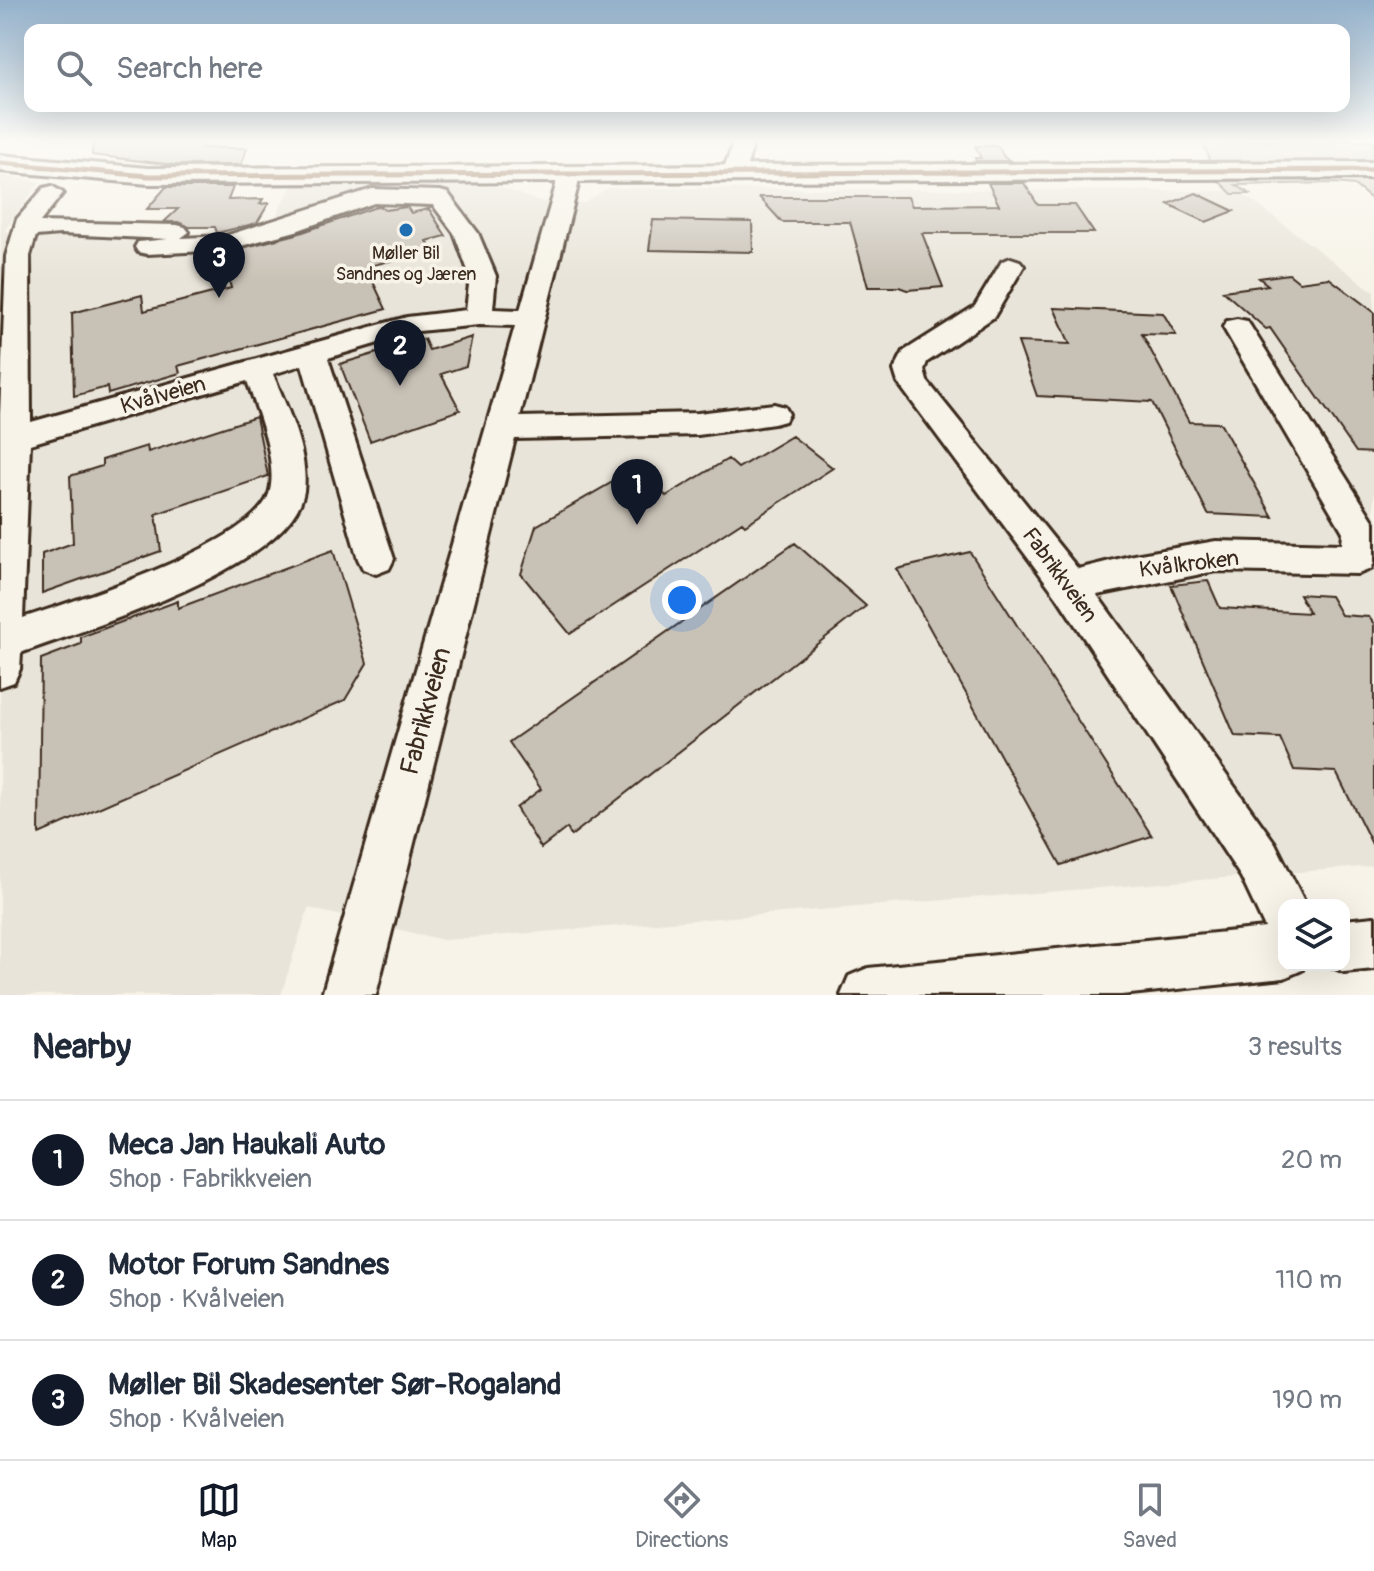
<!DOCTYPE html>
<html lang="en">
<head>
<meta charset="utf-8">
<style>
	body { margin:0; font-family:Pangolin,sans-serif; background:#f6f6f7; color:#1f2937 }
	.controls { position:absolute; right:24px; bottom:24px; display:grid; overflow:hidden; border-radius:16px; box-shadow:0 8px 32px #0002 }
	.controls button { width:72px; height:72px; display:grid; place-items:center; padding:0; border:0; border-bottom:2px solid #e0e1e3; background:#fff; color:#1f2937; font:40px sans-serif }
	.you { position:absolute; left:682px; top:600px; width:28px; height:28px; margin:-20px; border:6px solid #fff; border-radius:50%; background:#1a73e8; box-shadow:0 0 0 12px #1a73e833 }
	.badge { display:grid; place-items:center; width:52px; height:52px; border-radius:50%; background:#111827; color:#fff; font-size:26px; font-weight:700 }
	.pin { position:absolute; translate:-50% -66px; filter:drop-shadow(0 2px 4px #0008) }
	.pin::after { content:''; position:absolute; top:42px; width:28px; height:24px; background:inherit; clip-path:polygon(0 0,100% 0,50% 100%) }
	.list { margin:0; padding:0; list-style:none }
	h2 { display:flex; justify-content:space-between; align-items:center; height:104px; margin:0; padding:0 32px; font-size:34px }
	h2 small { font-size:26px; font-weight:400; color:#747a83 }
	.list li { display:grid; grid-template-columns:52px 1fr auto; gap:24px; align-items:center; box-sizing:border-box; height:120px; padding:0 32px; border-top:2px solid #e0e1e3 }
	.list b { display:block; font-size:30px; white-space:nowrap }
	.list p { margin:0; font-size:26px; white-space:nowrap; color:#747a83 }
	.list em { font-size:26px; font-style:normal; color:#747a83 }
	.icon { flex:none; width:44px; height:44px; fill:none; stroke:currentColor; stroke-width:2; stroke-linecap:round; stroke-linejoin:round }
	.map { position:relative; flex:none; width:1374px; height:995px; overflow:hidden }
	.search { position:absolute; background:#fff; box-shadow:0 8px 32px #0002; left:24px; right:24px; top:24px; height:88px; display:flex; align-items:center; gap:20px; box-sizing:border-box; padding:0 28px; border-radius:16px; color:#747a83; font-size:30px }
	.sheet { height:464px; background:#fff }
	nav { display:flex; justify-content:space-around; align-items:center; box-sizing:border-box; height:112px; border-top:2px solid #e0e1e3; background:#fff; font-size:22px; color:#747a83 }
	nav a { display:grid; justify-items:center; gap:4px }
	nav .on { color:#111827 }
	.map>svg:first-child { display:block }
</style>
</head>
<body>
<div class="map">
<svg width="1374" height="995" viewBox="0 0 1374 995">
	<rect width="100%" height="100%" fill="#f7f3e8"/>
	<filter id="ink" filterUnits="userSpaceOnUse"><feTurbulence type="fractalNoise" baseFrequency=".0125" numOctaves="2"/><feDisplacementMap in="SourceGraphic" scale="16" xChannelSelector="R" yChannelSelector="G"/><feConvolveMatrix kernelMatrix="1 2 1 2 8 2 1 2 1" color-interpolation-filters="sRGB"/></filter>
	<g filter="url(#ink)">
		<path fill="#e9e4d9" d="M1,175L40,182L4,231L218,236L272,223L293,184L500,187L537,201L584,203L608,188L1239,191L1374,292V866L443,940L308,908L281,995H0Z"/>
		<path fill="#dbd6cb" stroke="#8b8074" stroke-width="2" d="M1202,141H1374V201L1354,185L1335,183L1236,185L1250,194H1232L1208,170L1209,157Z"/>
		<path fill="#c8c1b6" stroke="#3b2a1e" stroke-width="2" d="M93,141H202V148H247L241,165H174L92,155Z
			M975,146H998L1004,157L1011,161H976L975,158H981Z
			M988,183H1024L1038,205H1075L1094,233H922L943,287L907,290L899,287H868L850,222H782L759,197H908L912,206L999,205Z
			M166,187H233L228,200L263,199L260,204L269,203L257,223L217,233L215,227H189L178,222H164L178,209H147Z
			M1196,193L1234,211L1206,222L1168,204Z
			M379,206L385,210L407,207L411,213L429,209L446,236L427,241L432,250L366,267L386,309L178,366L180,373L108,394L107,387L74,396L72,313L142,295L144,311L231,288L222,253L297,234Z
			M653,220L752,222L753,252L649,250Z
			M1289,274L1299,282L1329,278L1374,312V453L1356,452L1270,328L1266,329L1223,291L1268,285L1259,278Z
			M1054,308L1163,313L1176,335L1142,334L1189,422L1220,423L1273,517L1208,514L1152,402L1037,396L1018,342L1070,344Z
			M472,337L466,366L441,374L460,410L370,441L340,364L424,339L429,350Z
			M256,417L268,476L156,514L161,551L42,593V554L73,543L70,476L102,466V460L147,446L148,452Z
			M792,436L833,468L745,525L742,522L570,634L521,574L536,526L637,468L666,496L728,459L738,468Z
			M795,543L866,606L571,836L567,828L541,848L516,808L541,789L509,742Z
			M333,550L367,663L345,700L39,834L41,659L81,644V637L178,601V608Z
			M970,552L1152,836L1061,865L897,569Z
			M1208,581L1220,608L1309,613L1299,594L1330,596L1341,615L1369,617L1374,624V848L1336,772L1294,770L1280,738L1235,736L1171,585Z"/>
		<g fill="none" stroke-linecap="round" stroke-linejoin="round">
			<g stroke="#3b2a1e" stroke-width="6">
				<path id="minor" d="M734,141H754L745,172L734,178L723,172Z
					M567,166L578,172V185L520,417L698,413L774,404L785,407L789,414L785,421L774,424L698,435L515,439L376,995H322L515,326L479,325L419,331L328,358L394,559L389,569L376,574L363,569L358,559L302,365L273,374C287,408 309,453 304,491C292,567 86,629 21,653L20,669L14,682L0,687V414L6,256L17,219L44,188L52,186L63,193L40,222L177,225L185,227L189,232L181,238L225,236L372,189L440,191L448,193L478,233L496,276L493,309L520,310L556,185V172ZM374,203L433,205L454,233L470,276L466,310L407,317L31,422L30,256L36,236L60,234L168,239L138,242L135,247L138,252L147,254L226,250L296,231ZM247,381C257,410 279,464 269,494C252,545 74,601 23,618L30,444Z
					M1011,258L1020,261L1024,266L994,317L927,362L924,370L927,381L1078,569L1134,555L1216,541L1342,544L1343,532L1223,327L1227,321L1237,319L1247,321L1251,327L1374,522V563L1371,569L1358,574L1216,571L1097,595L1275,843L1306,905H1284V965H1304L1302,970L1284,978L1121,995H841L849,976L868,968L1265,928L1241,877L1057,597L898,383L894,370L904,351L975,306L1002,261Z
					M1374,917V969L1344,972L1328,965H1344V920Z"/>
			</g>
			<g stroke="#3b2a1e" stroke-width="6">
				<path id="major" d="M0,155L149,168L1374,162V178L149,184L0,171Z"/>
			</g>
			<use href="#minor" fill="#f7f3e8" fill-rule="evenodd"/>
			<use href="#major" fill="#f7f3e8" fill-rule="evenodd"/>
			<g stroke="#f7f3e8" stroke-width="9">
				<path id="bus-1" d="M0,163L149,176L1374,170"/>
			</g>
			<use href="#bus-1" stroke="#7a4b2a" stroke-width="5"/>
		</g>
	</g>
	<linearGradient id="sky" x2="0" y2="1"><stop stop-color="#93b1cb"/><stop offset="0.5" stop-color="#fbfaf5"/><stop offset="1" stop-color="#fbfaf5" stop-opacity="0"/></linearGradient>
	<rect width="1374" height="281" fill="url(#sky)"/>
	<circle fill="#1f6fb2" stroke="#f7f3e8" stroke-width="3" cx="406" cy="230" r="8"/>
	<g text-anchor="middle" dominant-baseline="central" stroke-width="7" stroke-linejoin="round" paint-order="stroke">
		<g font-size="18" fill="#3b2a1e" stroke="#f7f3e8">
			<text x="406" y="253">Møller Bil<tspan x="406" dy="21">Sandnes og Jæren</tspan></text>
		</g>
		<g font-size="22" fill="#3b2a1e" stroke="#f7f3e8">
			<text transform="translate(163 395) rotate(-16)">Kvålveien</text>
			<text transform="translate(1189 564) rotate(-7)">Kvålkroken</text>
			<text transform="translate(1060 575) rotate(54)">Fabrikkveien</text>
		</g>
		<g font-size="26" fill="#3b2a1e" stroke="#f7f3e8">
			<text transform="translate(426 711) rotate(-75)">Fabrikkveien</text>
		</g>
	</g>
</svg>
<div class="controls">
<button><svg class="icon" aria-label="layers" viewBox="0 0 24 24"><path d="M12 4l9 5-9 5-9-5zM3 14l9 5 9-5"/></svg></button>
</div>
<div class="you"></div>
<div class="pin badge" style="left:637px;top:525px">1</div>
<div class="pin badge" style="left:400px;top:386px">2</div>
<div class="pin badge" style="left:219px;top:298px">3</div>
<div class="search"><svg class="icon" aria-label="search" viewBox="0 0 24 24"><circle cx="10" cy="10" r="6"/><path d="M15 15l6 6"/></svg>Search here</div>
</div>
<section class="sheet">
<h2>Nearby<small>3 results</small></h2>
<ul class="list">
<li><span class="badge">1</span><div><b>Meca Jan Haukali Auto</b><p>Shop · Fabrikkveien</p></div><em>20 m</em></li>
<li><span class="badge">2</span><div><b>Motor Forum Sandnes</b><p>Shop · Kvålveien</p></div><em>110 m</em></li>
<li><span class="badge">3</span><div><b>Møller Bil Skadesenter Sør-Rogaland</b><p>Shop · Kvålveien</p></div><em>190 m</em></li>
</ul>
</section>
<nav>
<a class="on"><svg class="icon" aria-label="map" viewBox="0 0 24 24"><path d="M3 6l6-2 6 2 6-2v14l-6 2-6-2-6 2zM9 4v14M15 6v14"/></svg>Map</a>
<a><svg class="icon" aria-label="directions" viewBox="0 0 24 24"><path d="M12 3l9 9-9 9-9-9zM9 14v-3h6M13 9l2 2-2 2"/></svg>Directions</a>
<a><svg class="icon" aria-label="saved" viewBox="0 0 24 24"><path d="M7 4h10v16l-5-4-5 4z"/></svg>Saved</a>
</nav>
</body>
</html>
